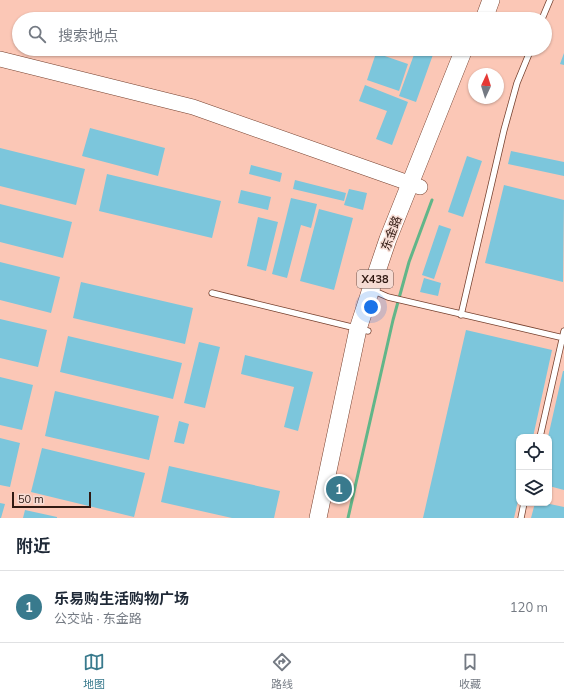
<!DOCTYPE html>
<html lang="zh">
<head>
<meta charset="utf-8">
<style>
	body { margin:0; font-family:Mulish,"Noto Sans SC",sans-serif; background:#f2f2f3; color:#1f2937 }
	.controls { position:absolute; right:12px; bottom:12px; display:grid; overflow:hidden; border-radius:8px; box-shadow:0 1px 3px #0004 }
	.controls button { width:36px; height:36px; display:grid; place-items:center; padding:0; border:0; border-bottom:1px solid #e0e1e3; background:#fff; color:#1f2937; font:20px sans-serif }
	.compass { position:absolute; left:468px; top:68px; width:36px; height:36px; border-radius:50%; background:#fff; box-shadow:0 1px 3px #0004; rotate:4deg }
	.scale { position:absolute; left:12px; bottom:10px; width:79px; box-sizing:border-box; padding-left:4px; border:2px solid #301912; border-top:0; font-size:11px; line-height:14px; white-space:nowrap; color:#301912; -webkit-text-stroke:3px #f6dbd3; paint-order:stroke }
	.you { position:absolute; left:371px; top:307px; width:14px; height:14px; margin:-10px; border:3px solid #fff; border-radius:50%; background:#1a73e8; box-shadow:0 0 0 6px #1a73e833 }
	.badge { display:grid; place-items:center; width:26px; height:26px; border-radius:50%; background:#397a8d; color:#fff; font-size:13px; font-weight:700 }
	.pin { position:absolute; translate:-50% -50%; border:2px solid #fff; box-shadow:0 1px 4px #0006 }
	.list { margin:0; padding:0; list-style:none }
	h2 { display:flex; justify-content:space-between; align-items:center; height:52px; margin:0; padding:0 16px; font-size:17px }
	h2 small { font-size:13px; font-weight:400; color:#747a83 }
	.list li { display:grid; grid-template-columns:26px 1fr auto; gap:12px; align-items:center; box-sizing:border-box; height:72px; padding:0 16px; border-top:1px solid #e0e1e3 }
	.list b { display:block; font-size:15px; white-space:nowrap }
	.list p { margin:0; font-size:13px; white-space:nowrap; color:#747a83 }
	.list em { font-size:13px; font-style:normal; color:#747a83 }
	.icon { flex:none; width:22px; height:22px; fill:none; stroke:currentColor; stroke-width:2; stroke-linecap:round; stroke-linejoin:round }
	.map { position:relative; flex:none; width:564px; height:518px; overflow:hidden }
	.search { position:absolute; background:#fff; box-shadow:0 1px 3px #0004; left:12px; right:12px; top:12px; height:44px; display:flex; align-items:center; gap:10px; box-sizing:border-box; padding:0 14px; border-radius:22px; color:#747a83; font-size:15px }
	.sheet { height:124px; background:#fff }
	nav { display:flex; justify-content:space-around; align-items:center; box-sizing:border-box; height:56px; border-top:1px solid #e0e1e3; background:#fff; font-size:11px; color:#747a83 }
	nav a { display:grid; justify-items:center; gap:2px }
	nav .on { color:#397a8d }
	.map>svg:first-child { display:block }
</style>
</head>
<body>
<div class="map">
<svg width="564" height="518" viewBox="0 0 564 518">
	<rect width="100%" height="100%" fill="#fbc7b6"/>
	<g fill="none" stroke-linecap="round" stroke-linejoin="round">
		<path stroke="#61b689" stroke-width="3" d="M348,518L393,320L409,262L432,200"/>
	</g>
	<path fill="#7cc6dc" d="M416,49H435L416,102L399,96Z
		M376,53L408,64L399,91L367,80Z
		M564,53V65L560,64Z
		M365,85L408,102L392,145L376,139L387,111L359,101Z
		M90,128L165,148L158,176L82,156Z
		M0,148L85,169L76,205L0,186Z
		M511,151L564,162V176L508,164Z
		M467,156L482,161L463,217L448,212Z
		M251,165L282,173L280,182L249,174Z
		M107,174L221,201L212,238L99,211Z
		M295,180L346,193L344,201L293,189Z
		M504,185L564,200L563,282L485,263Z
		M349,189L367,193L363,210L344,205Z
		M241,190L271,197L268,210L238,203Z
		M291,198L317,204L311,228L301,225L287,278L272,274Z
		M0,204L72,222L63,258L0,242Z
		M319,209L353,218L334,290L300,281Z
		M258,217L278,222L266,271L247,266Z
		M439,225L451,229L434,279L422,275Z
		M0,262L60,277L51,313L0,300Z
		M424,278L441,283L438,296L420,292Z
		M81,282L193,308L185,344L73,318Z
		M0,319L47,330L38,367L0,358Z
		M466,330L552,350L533,437H519V497L514,518H423Z
		M68,336L182,363L173,399L60,372Z
		M199,342L220,347L205,408L184,403Z
		M245,355L313,372L298,431L284,427L294,387L241,374Z
		M563,371H564V490L549,486L548,437Z
		M0,377L33,385L22,430L0,425Z
		M55,391L159,416L149,460L45,436Z
		M179,421L189,424L184,444L174,442Z
		M0,438L20,443L10,487L0,485Z
		M42,448L145,473L134,517L31,492Z
		M169,466L280,491L274,518H232L161,502Z
		M0,503L5,504L1,518H0Z
		M535,503H545L564,507V518H531Z
		M25,510L57,517V518H23Z"/>
	<g fill="none" stroke-linecap="round" stroke-linejoin="round">
		<g stroke="#75402e" stroke-width="7">
			<path id="service" d="M542,19L550,0
				M372,290L388,297L564,338
				M212,293L368,331
				M461,315L504,130L517,83L531,49
				M540,437L564,331
				M521,518L524,503"/>
		</g>
		<g stroke="#75402e" stroke-width="16">
			<path id="secondary" d="M0,59L193,107L420,187"/>
		</g>
		<g stroke="#75402e" stroke-width="18">
			<path id="primary" d="M484,19L491,0
				M318,518L358,329L371,289L388,239L464,49"/>
		</g>
		<use href="#service" stroke="#fff" stroke-width="5.5"/>
		<use href="#secondary" stroke="#fff" stroke-width="15"/>
		<use href="#primary" stroke="#fff" stroke-width="17"/>
	</g>
	<g text-anchor="middle" dominant-baseline="central" stroke-width="3" stroke-linejoin="round" paint-order="stroke">
		<rect fill="#f6dbd3" stroke="#6b534c" stroke-width="1" x="357" y="270" width="36" height="18" rx="3"/>
		<g font-size="11" font-weight="bold" fill="#301912">
			<text x="375" y="279">X438</text>
		</g>
		<g font-size="12" fill="#301912" stroke="#f6dbd3">
			<text transform="translate(391 233) rotate(-69)">东金路</text>
		</g>
	</g>
</svg>
<div class="controls">
<button><svg class="icon" aria-label="locate" viewBox="0 0 24 24"><circle cx="12" cy="12" r="6"/><path d="M12 2v4M12 18v4M2 12h4M18 12h4"/></svg></button>
<button><svg class="icon" aria-label="layers" viewBox="0 0 24 24"><path d="M12 4l9 5-9 5-9-5zM3 14l9 5 9-5"/></svg></button>
</div>
<svg class="compass" viewBox="-18 -18 36 36"><path d="M0-13l5 13h-10z" fill="#e53935"/><path d="M0 13l5-13h-10z" fill="#747a83"/></svg>
<div class="scale">50 m</div>
<div class="you"></div>
<div class="pin badge" style="left:339px;top:489px">1</div>
<div class="search"><svg class="icon" aria-label="search" viewBox="0 0 24 24"><circle cx="10" cy="10" r="6"/><path d="M15 15l6 6"/></svg>搜索地点</div>
</div>
<section class="sheet">
<h2>附近<small></small></h2>
<ul class="list">
<li><span class="badge">1</span><div><b>乐易购生活购物广场</b><p>公交站 · 东金路</p></div><em>120 m</em></li>
</ul>
</section>
<nav>
<a class="on"><svg class="icon" aria-label="map" viewBox="0 0 24 24"><path d="M3 6l6-2 6 2 6-2v14l-6 2-6-2-6 2zM9 4v14M15 6v14"/></svg>地图</a>
<a><svg class="icon" aria-label="directions" viewBox="0 0 24 24"><path d="M12 3l9 9-9 9-9-9zM9 14v-3h6M13 9l2 2-2 2"/></svg>路线</a>
<a><svg class="icon" aria-label="saved" viewBox="0 0 24 24"><path d="M7 4h10v16l-5-4-5 4z"/></svg>收藏</a>
</nav>
</body>
</html>
